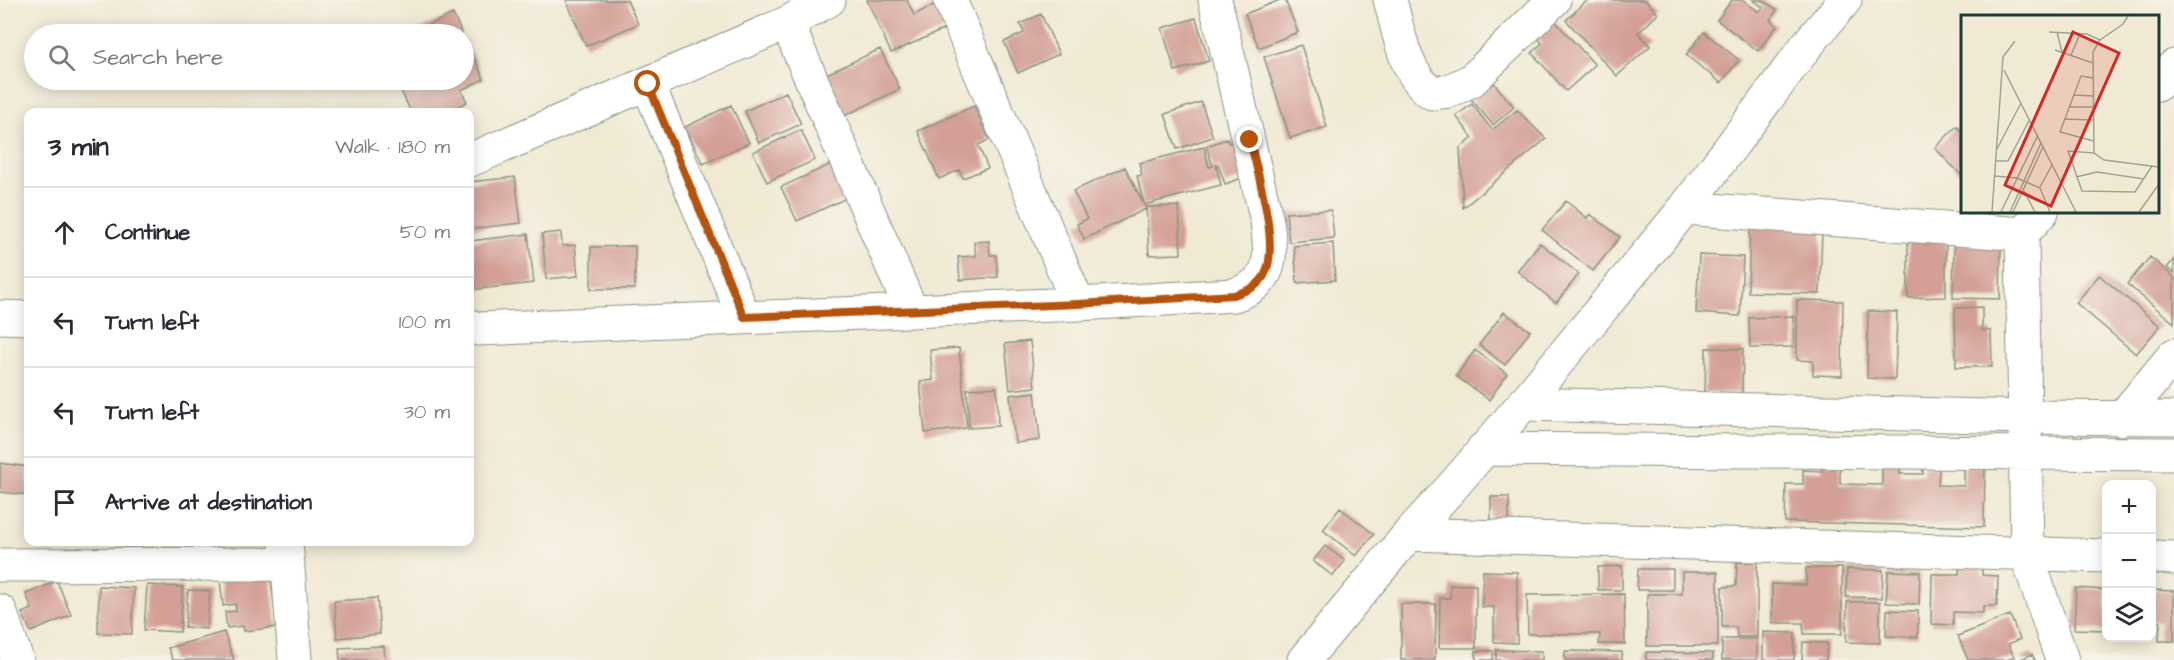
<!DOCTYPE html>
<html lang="en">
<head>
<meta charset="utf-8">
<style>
	body { margin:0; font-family:"Architects Daughter",sans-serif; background:#f7f7f7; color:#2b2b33 }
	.controls { position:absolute; right:18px; bottom:18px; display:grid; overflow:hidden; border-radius:12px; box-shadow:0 3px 15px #0003 }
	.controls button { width:54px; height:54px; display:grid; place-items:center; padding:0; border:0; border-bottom:2px solid #e1e1e2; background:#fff; color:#2b2b33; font:30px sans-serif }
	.stop { position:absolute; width:18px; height:18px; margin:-14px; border:4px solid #b45309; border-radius:50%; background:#fff }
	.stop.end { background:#b45309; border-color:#fff; box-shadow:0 2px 6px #0008 }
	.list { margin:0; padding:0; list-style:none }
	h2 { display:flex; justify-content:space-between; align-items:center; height:78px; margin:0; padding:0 24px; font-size:26px }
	h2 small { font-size:20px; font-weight:400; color:#7c7c81 }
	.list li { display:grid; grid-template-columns:39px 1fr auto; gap:18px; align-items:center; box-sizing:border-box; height:90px; padding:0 24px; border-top:2px solid #e1e1e2 }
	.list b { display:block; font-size:22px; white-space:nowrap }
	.list em { font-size:20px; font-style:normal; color:#7c7c81 }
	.icon { flex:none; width:33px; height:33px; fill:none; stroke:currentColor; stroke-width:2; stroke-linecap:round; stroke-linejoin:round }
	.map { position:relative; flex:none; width:2174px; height:660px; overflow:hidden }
	.search { position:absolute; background:#fff; box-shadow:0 3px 15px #0003; left:24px; top:24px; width:450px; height:66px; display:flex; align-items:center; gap:15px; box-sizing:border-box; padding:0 21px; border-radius:33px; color:#7c7c81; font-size:22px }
	.panel { position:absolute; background:#fff; box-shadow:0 3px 15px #0003; left:24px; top:108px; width:450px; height:438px; border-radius:12px }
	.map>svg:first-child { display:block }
</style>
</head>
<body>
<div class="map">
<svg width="2174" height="660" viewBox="0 0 2174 660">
	<rect width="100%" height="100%" fill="#f7f3e8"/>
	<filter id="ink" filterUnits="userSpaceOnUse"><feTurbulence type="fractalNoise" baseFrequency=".0167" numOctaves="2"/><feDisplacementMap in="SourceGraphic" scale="12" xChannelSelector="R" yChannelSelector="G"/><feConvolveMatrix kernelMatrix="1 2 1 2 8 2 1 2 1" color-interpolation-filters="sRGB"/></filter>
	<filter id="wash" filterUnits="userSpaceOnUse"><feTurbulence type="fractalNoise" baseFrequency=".008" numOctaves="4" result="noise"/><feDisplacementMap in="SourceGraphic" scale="24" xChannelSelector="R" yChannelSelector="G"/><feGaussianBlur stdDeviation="1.35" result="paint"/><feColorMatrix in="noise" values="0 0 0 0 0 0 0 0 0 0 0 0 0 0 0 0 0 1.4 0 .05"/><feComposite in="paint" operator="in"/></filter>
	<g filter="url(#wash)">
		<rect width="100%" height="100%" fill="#f0ead4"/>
		<g id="blocks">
			<path fill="#d39f96" d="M566,0H627L638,24L586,46Z
				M867,0H907L914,15L936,4L947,28L891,53Z
				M1280,0H1285L1298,32L1259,48L1245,14Z
				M1588,0H1645L1658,14L1638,33L1650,46L1617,76L1566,20Z
				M1732,0H1743L1759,12L1763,7L1753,0H1763L1777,10L1770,20L1777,26L1758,51L1717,20Z
				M453,14L462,34H409Z
				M1041,14L1059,54L1018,73L1004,42L1024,33L1020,24Z
				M1196,18L1209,61L1175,71L1162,28Z
				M1556,22L1595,65L1566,91L1532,53L1542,43L1533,32L1548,28Z
				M1704,32L1739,60L1721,83L1686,55Z
				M464,37L484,79L461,90L467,102L446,112H411L396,80H464Z
				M1301,45L1327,127L1290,138L1264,57Z
				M880,49L900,89L840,118L820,77Z
				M1488,76L1514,107L1493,125L1467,94Z
				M786,92L801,124L759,143L745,111Z
				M1201,102L1213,137L1177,149L1165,114Z
				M1472,104L1492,130L1517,110L1546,139L1463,208L1460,148L1473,138L1456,116Z
				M731,105L749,143L703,164L685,127Z
				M974,106L989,140L978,145L988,168L963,178L959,170L939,179L918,131Z
				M1957,126L1962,132V176L1935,148Z
				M801,130L815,160L767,182L753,152Z
				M1227,139L1228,143L1237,139L1250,175L1225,184L1218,164L1216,165L1221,185L1144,205L1137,176L1142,175L1139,163L1204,147L1209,167L1213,166L1206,146Z
				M838,161L853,195L797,221L781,187Z
				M1125,167L1146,209L1084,239L1077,224L1087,219L1073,191Z
				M515,177L521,223L470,229V182Z
				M1566,201L1587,218L1590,214L1620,237L1593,271L1542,230Z
				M1179,206L1181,254L1149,255L1146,207Z
				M1331,210L1334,238L1289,242L1286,213Z
				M1750,227L1822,229L1820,294L1748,292Z
				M561,232L562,246L575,245L578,276L546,279L542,234Z
				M528,234L534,283L470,290V241Z
				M1908,234H1946V297L1908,298Z
				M989,241L990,255H996L998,277L960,280L958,257L976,256L974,242Z
				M1333,243L1335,280L1297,283L1294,246Z
				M1540,243L1579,274L1556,303L1517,271Z
				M1954,244L2001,245L2000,299L1953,298Z
				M635,246V289H591V247Z
				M1699,255L1743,257L1740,316L1696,313Z
				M2150,257L2174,277V323L2127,284Z
				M2174,259V273L2167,268Z
				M2099,275L2160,326L2136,354L2076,303Z
				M1797,300L1843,301L1842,376L1813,375V361L1797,360Z
				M1982,307V330L1991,331L1992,367H1956L1955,308Z
				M1868,311L1897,312L1895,379L1867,378Z
				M1504,312L1530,331L1505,365L1479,345Z
				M1793,316L1794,347L1750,348L1749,318Z
				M1030,341L1035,387L1010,390L1005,344Z
				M959,348L967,428L925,433L920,382L933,380L930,350Z
				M1706,348L1743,349L1742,393L1705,392Z
				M1475,350L1507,374L1489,400L1456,376Z
				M997,387L998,426L969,428L967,389Z
				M1035,392L1040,440L1015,443L1010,395Z
				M1882,459L1900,460V474H1923V467L1939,468L1938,485L1964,486V466H1985L1984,527L1785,522L1786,484H1803V470L1822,471V463H1840V484L1882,485Z
				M0,463L28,467V495L0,492Z
				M1491,497H1509V522L1491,521Z
				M1340,508L1374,534L1356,556L1323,530Z
				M1325,546L1345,561L1333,576L1313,561Z
				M1737,562H1757V637H1737L1736,627H1722V587L1736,586Z
				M1960,563L1982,564V575L1998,576L1997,606H1983V613L1953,612V625L1931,624L1932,574H1959Z
				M1622,566V590H1598V567Z
				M1806,568H1842V634H1804L1803,623H1772V584L1806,585Z
				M1638,569H1673V590H1637Z
				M1847,569L1883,570L1882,598L1846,597Z
				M1483,571L1517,572V643L1494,642V607H1482Z
				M1888,571L1920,572L1919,604L1886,603Z
				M1682,572H1718V646H1647V594H1682Z
				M270,573L277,627L244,631L243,626L227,628L225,612L236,611L235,604L223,606L220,579Z
				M57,581L71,615L31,632L22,613L32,609L26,594Z
				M147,585L183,587L180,632L144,630Z
				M1450,585H1476V648H1439L1440,598H1450Z
				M99,586L134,588L132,634L98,633Z
				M2076,588L2106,590V630L2074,629Z
				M188,590L210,591L207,629L185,627Z
				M2152,590L2174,591V641H2159L2160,622L2152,621Z
				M1624,594L1625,644H1599L1600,634H1528L1527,595Z
				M377,598L380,634L337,638L334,601Z
				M1847,602H1880V643L1846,642Z
				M1401,604H1436L1435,660H1401Z
				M1887,610L1918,611V637L1886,636Z
				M2010,615L2020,639L2008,644L2014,657L2007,660H1968L1958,636Z
				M224,632L234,660H173L168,648Z
				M1763,632L1795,633L1794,660H1763Z
				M1722,639H1757V660H1722Z
				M1803,642L1827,643L1826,660H1802Z
				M384,646L385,660H340L339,648Z
				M1496,650L1542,651V660H1496Z
				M1476,651H1493V660H1476Z
				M1565,651L1622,652V660H1565Z
				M1646,652L1713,653V660H1646Z
				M2032,654L2035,660H2019Z"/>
		</g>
	</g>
	<g filter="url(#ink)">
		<use href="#blocks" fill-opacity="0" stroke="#889484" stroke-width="1.5"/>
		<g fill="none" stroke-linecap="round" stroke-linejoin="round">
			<g stroke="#889484" stroke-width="35">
				<path id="minor" d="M950,0L1078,304
					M1390,0C1399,31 1404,74 1432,93L1449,91L1472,80L1554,0
					M787,23L911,310
					M648,84L744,317
					M2158,84L2174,66
					M470,160L787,23L829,0
					M1685,208L2022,234
					M2042,212L2022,234L2027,555L2062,660
					M0,317L28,318
					M470,326L478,329L1078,304L1234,295C1275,282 1271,257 1267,221L1215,0
					M1523,404L2025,417L2174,418
					M2121,419L2174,355
					M1483,449L2174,454
					M1409,534L2106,556
					M286,542L295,660
					M2152,557L2174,558
					M0,565L288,564
					M0,611L17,660
					M1304,660L1409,534L1453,486L1523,404L1685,208L1807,45L1845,0"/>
			</g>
			<use href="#minor" stroke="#fff" stroke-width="33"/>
		</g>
	</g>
	<g fill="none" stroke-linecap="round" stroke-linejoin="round" filter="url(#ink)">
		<path stroke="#b45309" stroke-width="8" d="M648,84L744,317L1078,304L1234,295C1246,291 1257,288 1264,276C1281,248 1257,172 1250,140"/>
	</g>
	<g transform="translate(1961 15)">
		<rect width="198" height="198" fill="#f0ead4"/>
		<path fill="none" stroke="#9ca594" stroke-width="1.5" d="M167,1L162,9L139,25L132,37L133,138L143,145L198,152M88,17L126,19L139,25M96,17L101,37M94,35L132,48M110,40L119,19M43,55L115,197M132,63L120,61L99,117L133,126M113,80L132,81M108,92H132M103,104L133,105M36,134L60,88M133,138L107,136L121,176L174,177L191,151M35,146H47L69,104M34,161L56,163L79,173L89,197M115,162L136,157L183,164M79,172L91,150M62,174L74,197M31,197L42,42L54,26M40,197L77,120M49,197L80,128M52,197L82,132M178,197L198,169"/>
		<path fill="#d62828" fill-opacity="0.15" stroke="#d62828" stroke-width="3" d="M112,17L158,38L90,191L44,170Z"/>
		<rect width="198" height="198" fill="none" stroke="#1f3d34" stroke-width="3"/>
	</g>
</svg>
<div class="controls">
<button>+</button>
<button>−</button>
<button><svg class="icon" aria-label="layers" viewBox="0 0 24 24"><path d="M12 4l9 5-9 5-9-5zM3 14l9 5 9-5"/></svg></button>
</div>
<div class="stop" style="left:648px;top:84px"></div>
<div class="stop end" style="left:1250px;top:140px"></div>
<div class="search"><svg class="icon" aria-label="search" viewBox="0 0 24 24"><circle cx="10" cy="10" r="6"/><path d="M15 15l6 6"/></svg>Search here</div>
<section class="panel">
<h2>3 min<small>Walk · 180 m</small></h2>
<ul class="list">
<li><svg class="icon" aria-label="ahead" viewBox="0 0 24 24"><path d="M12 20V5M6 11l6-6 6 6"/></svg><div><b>Continue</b></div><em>50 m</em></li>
<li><svg class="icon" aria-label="left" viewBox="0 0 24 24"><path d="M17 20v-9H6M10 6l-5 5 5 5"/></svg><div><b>Turn left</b></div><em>100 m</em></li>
<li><svg class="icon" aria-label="left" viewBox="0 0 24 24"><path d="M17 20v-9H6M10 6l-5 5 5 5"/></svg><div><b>Turn left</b></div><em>30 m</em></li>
<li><svg class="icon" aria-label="arrive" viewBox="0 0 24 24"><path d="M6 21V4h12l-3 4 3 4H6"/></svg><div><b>Arrive at destination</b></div></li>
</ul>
</section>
</div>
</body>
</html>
